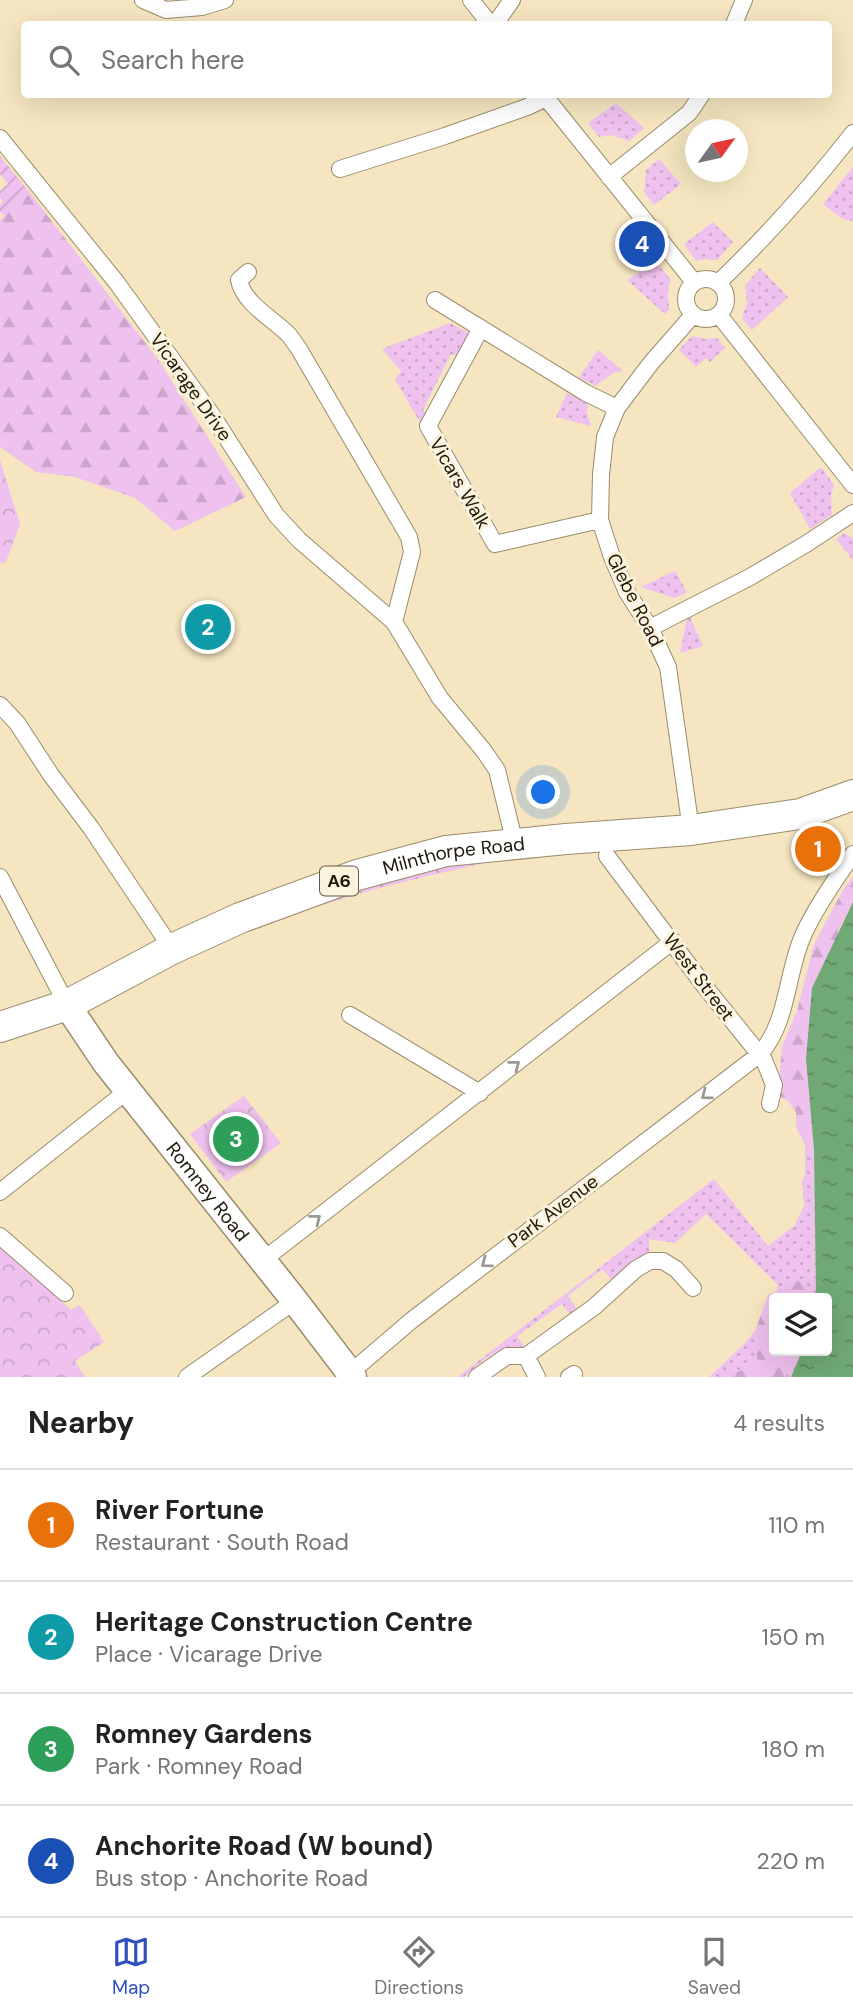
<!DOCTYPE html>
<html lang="en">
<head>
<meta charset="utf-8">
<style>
	body { margin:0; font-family:"DM Sans",sans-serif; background:#f6f6f6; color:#222 }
	.controls { position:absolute; right:21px; bottom:21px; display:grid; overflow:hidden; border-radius:7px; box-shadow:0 7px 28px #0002 }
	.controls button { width:63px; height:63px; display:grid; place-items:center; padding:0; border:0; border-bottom:2px solid #e0e0e0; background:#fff; color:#222; font:35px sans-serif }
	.compass { position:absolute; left:685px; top:119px; width:63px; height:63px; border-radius:50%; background:#fff; box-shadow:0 7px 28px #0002; rotate:57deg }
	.you { position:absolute; left:544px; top:793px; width:24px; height:24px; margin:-18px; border:5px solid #fff; border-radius:50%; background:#1a73e8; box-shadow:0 0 0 10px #1a73e833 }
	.badge { display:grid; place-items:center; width:46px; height:46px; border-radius:50%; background:#2f4fbf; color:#fff; font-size:23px; font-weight:700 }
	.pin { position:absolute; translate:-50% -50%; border:4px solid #fff; box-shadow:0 2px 7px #0006 }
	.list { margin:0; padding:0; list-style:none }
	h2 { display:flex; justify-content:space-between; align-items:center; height:91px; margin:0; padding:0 28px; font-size:30px }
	h2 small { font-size:23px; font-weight:400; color:#767676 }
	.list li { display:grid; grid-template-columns:46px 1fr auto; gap:21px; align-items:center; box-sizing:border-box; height:112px; padding:0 28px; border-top:2px solid #e0e0e0 }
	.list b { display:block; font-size:26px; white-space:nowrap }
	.list p { margin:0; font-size:23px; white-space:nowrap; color:#767676 }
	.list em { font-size:23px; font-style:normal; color:#767676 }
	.icon { flex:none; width:38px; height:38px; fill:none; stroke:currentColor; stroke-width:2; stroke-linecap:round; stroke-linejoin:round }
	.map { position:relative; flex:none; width:853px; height:1377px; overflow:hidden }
	.search { position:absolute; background:#fff; box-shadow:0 7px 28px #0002; left:21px; right:21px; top:21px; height:77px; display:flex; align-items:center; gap:18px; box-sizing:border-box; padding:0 24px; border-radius:7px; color:#767676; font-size:26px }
	.sheet { height:539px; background:#fff }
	nav { display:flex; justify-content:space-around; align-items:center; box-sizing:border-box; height:98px; border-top:2px solid #e0e0e0; background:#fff; font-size:19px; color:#767676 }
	nav a { display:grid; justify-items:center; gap:4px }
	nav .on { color:#2f4fbf }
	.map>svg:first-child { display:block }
</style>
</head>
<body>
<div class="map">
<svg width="853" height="1377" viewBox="0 0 853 1377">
	<defs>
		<pattern id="grass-dots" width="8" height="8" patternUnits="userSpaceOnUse" patternTransform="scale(1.75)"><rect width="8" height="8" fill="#efc1ee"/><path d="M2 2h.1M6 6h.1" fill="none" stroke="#cda5cb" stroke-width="1.8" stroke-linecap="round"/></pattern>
		<pattern id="forest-firs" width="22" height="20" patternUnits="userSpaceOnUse" patternTransform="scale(1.75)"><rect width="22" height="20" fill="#efc1ee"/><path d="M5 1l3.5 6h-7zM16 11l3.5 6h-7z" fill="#cda5cb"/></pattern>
		<pattern id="park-crowns" width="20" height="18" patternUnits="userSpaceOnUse" patternTransform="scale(1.75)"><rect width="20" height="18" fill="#efc1ee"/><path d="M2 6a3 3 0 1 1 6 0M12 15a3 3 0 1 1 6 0" fill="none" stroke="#cda5cb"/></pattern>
		<pattern id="garden-furrows" width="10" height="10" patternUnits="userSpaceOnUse" patternTransform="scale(1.75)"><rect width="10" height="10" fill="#efc1ee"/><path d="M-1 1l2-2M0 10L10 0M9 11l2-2" fill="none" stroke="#cda5cb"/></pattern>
		<pattern id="water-ripples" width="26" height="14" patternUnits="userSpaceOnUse" patternTransform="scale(1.75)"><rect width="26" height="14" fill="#70a976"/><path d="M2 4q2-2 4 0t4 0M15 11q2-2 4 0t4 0" fill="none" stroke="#5c895f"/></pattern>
	</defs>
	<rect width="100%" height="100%" fill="#f5e5c0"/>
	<path fill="url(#grass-dots)" d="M616,103L644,128L629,141L612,135L599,137L588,123Z
		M659,159L681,184L654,205L644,192L646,170Z
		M853,167V221L843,219L823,204Z
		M713,222L733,242L717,260L706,259L696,261L684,244Z
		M656,262L671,280L668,290L669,310L665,314L627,280Z
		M760,268L788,297L752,330L742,318L747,303L745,286Z
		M450,323L471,334L459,357L451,354L423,410L428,415L422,426L395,379L401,371L382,349Z
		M692,336L705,339L717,338L725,348L710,362L706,358L696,367L679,350Z
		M598,350L623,371L613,373L595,386L579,377Z
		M567,393L588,404L587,413L591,426L556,417Z
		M821,467L834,485L831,495L832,515L810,529L790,493Z
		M844,533L853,539V560L836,539Z
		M675,571L687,592L675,598L641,587Z
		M690,617L703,646L680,653L687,618Z
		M540,851C450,871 358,889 272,923L281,915L416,869Z
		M805,1145L814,1150L816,1298H775L778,1285L706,1214L675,1243L649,1239V1252L633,1260L612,1280L602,1269L568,1296L577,1309L570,1314L562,1304L517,1336L525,1348C518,1350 510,1348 502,1350C488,1354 475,1368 464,1377H458L714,1179L768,1246L794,1226L804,1206L802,1182L805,1175Z
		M772,1311L774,1351H802L791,1377H709L744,1344Z"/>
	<path fill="url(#forest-firs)" d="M30,193L157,358L246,497L175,531L135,498L75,477L36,472L0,447V220Z
		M853,877V902L839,930L806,1059L814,1150L805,1145L796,1127V1112L788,1101L778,1096L782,1046L797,1011L814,944L843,890Z
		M800,1280L811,1289L810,1298H774V1351H793L784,1377H725L758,1364L754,1334L768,1295Z"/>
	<path fill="url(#park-crowns)" d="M0,460L20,524L6,562L0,563Z
		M244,1096L281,1143L226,1182L190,1134Z
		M0,1246L71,1310L80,1305L104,1342L75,1361L85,1377H0Z"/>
	<path fill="url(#garden-furrows)" d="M0,156L30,193L5,216L0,212V205L3,202L0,198V191L8,184L0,174Z"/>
	<path fill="url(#water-ripples)" d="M853,902V1377H791L802,1351H827V1298H816L814,1150L806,1059L812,988Z"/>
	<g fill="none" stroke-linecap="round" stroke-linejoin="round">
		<g stroke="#9b8c6a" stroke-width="18">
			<path id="street" d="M143,0L166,10L202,7L225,0
				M471,0L490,24
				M495,24L512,0
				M734,24L744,0
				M543,94L694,282
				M0,138L117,283L212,415L276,515L299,540L394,622L440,698L484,751L497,770L515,844
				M340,169L445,136L527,107L546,98
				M609,177L689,113L702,94
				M248,272L239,280C243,303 273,319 289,335C293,340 296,345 299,349L409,537L412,552L394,622
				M686 299a20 20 0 1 1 40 0a20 20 0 1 1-40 0Z
				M718,283C767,236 811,187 853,133
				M435,300L586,393L617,408
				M719,315L853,485
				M481,328L428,426L495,544L600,520
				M650,628L750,577L806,544L853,513
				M0,705L17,723L51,775L91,828L172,949
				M691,830L668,667L650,628L627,592L612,557L600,520L601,475L605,437L617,408L651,363L693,315
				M607,856L706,988L764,1060L774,1085L770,1104
				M0,877L67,1005
				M350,1015L480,1093
				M0,1192L127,1091
				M0,1236L65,1293
				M262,1261L673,941
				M526,1356L537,1377
				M350,1373L412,1320L760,1054C788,1022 786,976 802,938C813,911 836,878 853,854
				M187,1377L295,1301
				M477,1377L507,1356H526L594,1307L636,1269L650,1261H663L676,1269L693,1288
				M569,1377L574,1374"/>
		</g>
		<g stroke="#9b8c6a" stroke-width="29">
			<g id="primary">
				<path id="s1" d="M67,1005L106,1063L295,1301L353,1377"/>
			</g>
		</g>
		<g stroke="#9b8c6a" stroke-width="32">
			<g id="highway">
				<path id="s2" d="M0,1027L67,1005L172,949L240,918L357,875L446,851L566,839L691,830L800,814L853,795"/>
			</g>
		</g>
		<use href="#street" stroke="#fff" stroke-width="16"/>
		<use href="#primary" stroke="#fff" stroke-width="26"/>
		<use href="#highway" stroke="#fff" stroke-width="30"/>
	</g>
	<defs><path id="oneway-chevron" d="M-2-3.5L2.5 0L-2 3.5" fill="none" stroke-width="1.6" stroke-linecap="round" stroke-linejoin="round" transform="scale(1.75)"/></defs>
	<g stroke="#9b9892">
		<use href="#oneway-chevron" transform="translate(515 1065) rotate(-38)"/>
		<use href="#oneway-chevron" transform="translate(706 1095) rotate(143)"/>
		<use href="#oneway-chevron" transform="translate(316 1219) rotate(-38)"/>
		<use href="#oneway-chevron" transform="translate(486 1263) rotate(143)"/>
	</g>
	<g text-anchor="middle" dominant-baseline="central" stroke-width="6" stroke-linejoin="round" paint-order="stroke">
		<rect fill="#fcf3dd" stroke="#625b4b" stroke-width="2" x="320" y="866.5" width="38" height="29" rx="5"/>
		<g font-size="18" font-weight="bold" fill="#201a0d">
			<text x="339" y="881">A6</text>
		</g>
		<g font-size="19" fill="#201a0d" stroke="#fcf3dd">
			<text transform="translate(191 387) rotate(55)">Vicarage Drive</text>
			<text transform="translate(460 483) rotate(60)">Vicars Walk</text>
			<text transform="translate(635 600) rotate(63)">Glebe Road</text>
			<text stroke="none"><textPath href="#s2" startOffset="488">Milnthorpe Road</textPath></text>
			<text transform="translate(699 977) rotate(53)">West Street</text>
			<text stroke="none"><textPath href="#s1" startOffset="234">Romney Road</textPath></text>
			<text transform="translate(553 1211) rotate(-37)">Park Avenue</text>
		</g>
	</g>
</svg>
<div class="controls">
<button><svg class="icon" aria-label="layers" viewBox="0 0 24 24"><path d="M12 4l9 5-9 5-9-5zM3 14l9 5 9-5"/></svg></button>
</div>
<svg class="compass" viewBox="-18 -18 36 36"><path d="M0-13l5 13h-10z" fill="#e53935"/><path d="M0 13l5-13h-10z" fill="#767676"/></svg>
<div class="you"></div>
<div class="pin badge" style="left:818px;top:849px;background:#e8710a">1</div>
<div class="pin badge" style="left:208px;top:627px;background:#0f9aa8">2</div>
<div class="pin badge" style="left:236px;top:1139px;background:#2e9e5b">3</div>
<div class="pin badge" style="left:642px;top:244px;background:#1a4fb4">4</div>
<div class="search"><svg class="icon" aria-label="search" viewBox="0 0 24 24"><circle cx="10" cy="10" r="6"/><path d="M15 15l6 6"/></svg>Search here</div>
</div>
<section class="sheet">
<h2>Nearby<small>4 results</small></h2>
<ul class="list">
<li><span class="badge" style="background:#e8710a">1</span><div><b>River Fortune</b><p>Restaurant · South Road</p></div><em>110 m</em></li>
<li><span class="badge" style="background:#0f9aa8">2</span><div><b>Heritage Construction Centre</b><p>Place · Vicarage Drive</p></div><em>150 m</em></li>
<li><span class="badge" style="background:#2e9e5b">3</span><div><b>Romney Gardens</b><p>Park · Romney Road</p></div><em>180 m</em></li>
<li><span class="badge" style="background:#1a4fb4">4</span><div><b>Anchorite Road (W bound)</b><p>Bus stop · Anchorite Road</p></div><em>220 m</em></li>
</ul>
</section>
<nav>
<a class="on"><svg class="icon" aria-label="map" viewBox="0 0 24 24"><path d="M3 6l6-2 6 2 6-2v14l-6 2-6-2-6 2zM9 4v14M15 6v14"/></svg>Map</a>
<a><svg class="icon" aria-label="directions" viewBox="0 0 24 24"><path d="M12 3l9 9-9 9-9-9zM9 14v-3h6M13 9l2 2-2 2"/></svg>Directions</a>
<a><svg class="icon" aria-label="saved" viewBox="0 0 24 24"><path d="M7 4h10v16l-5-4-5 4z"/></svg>Saved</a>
</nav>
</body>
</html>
